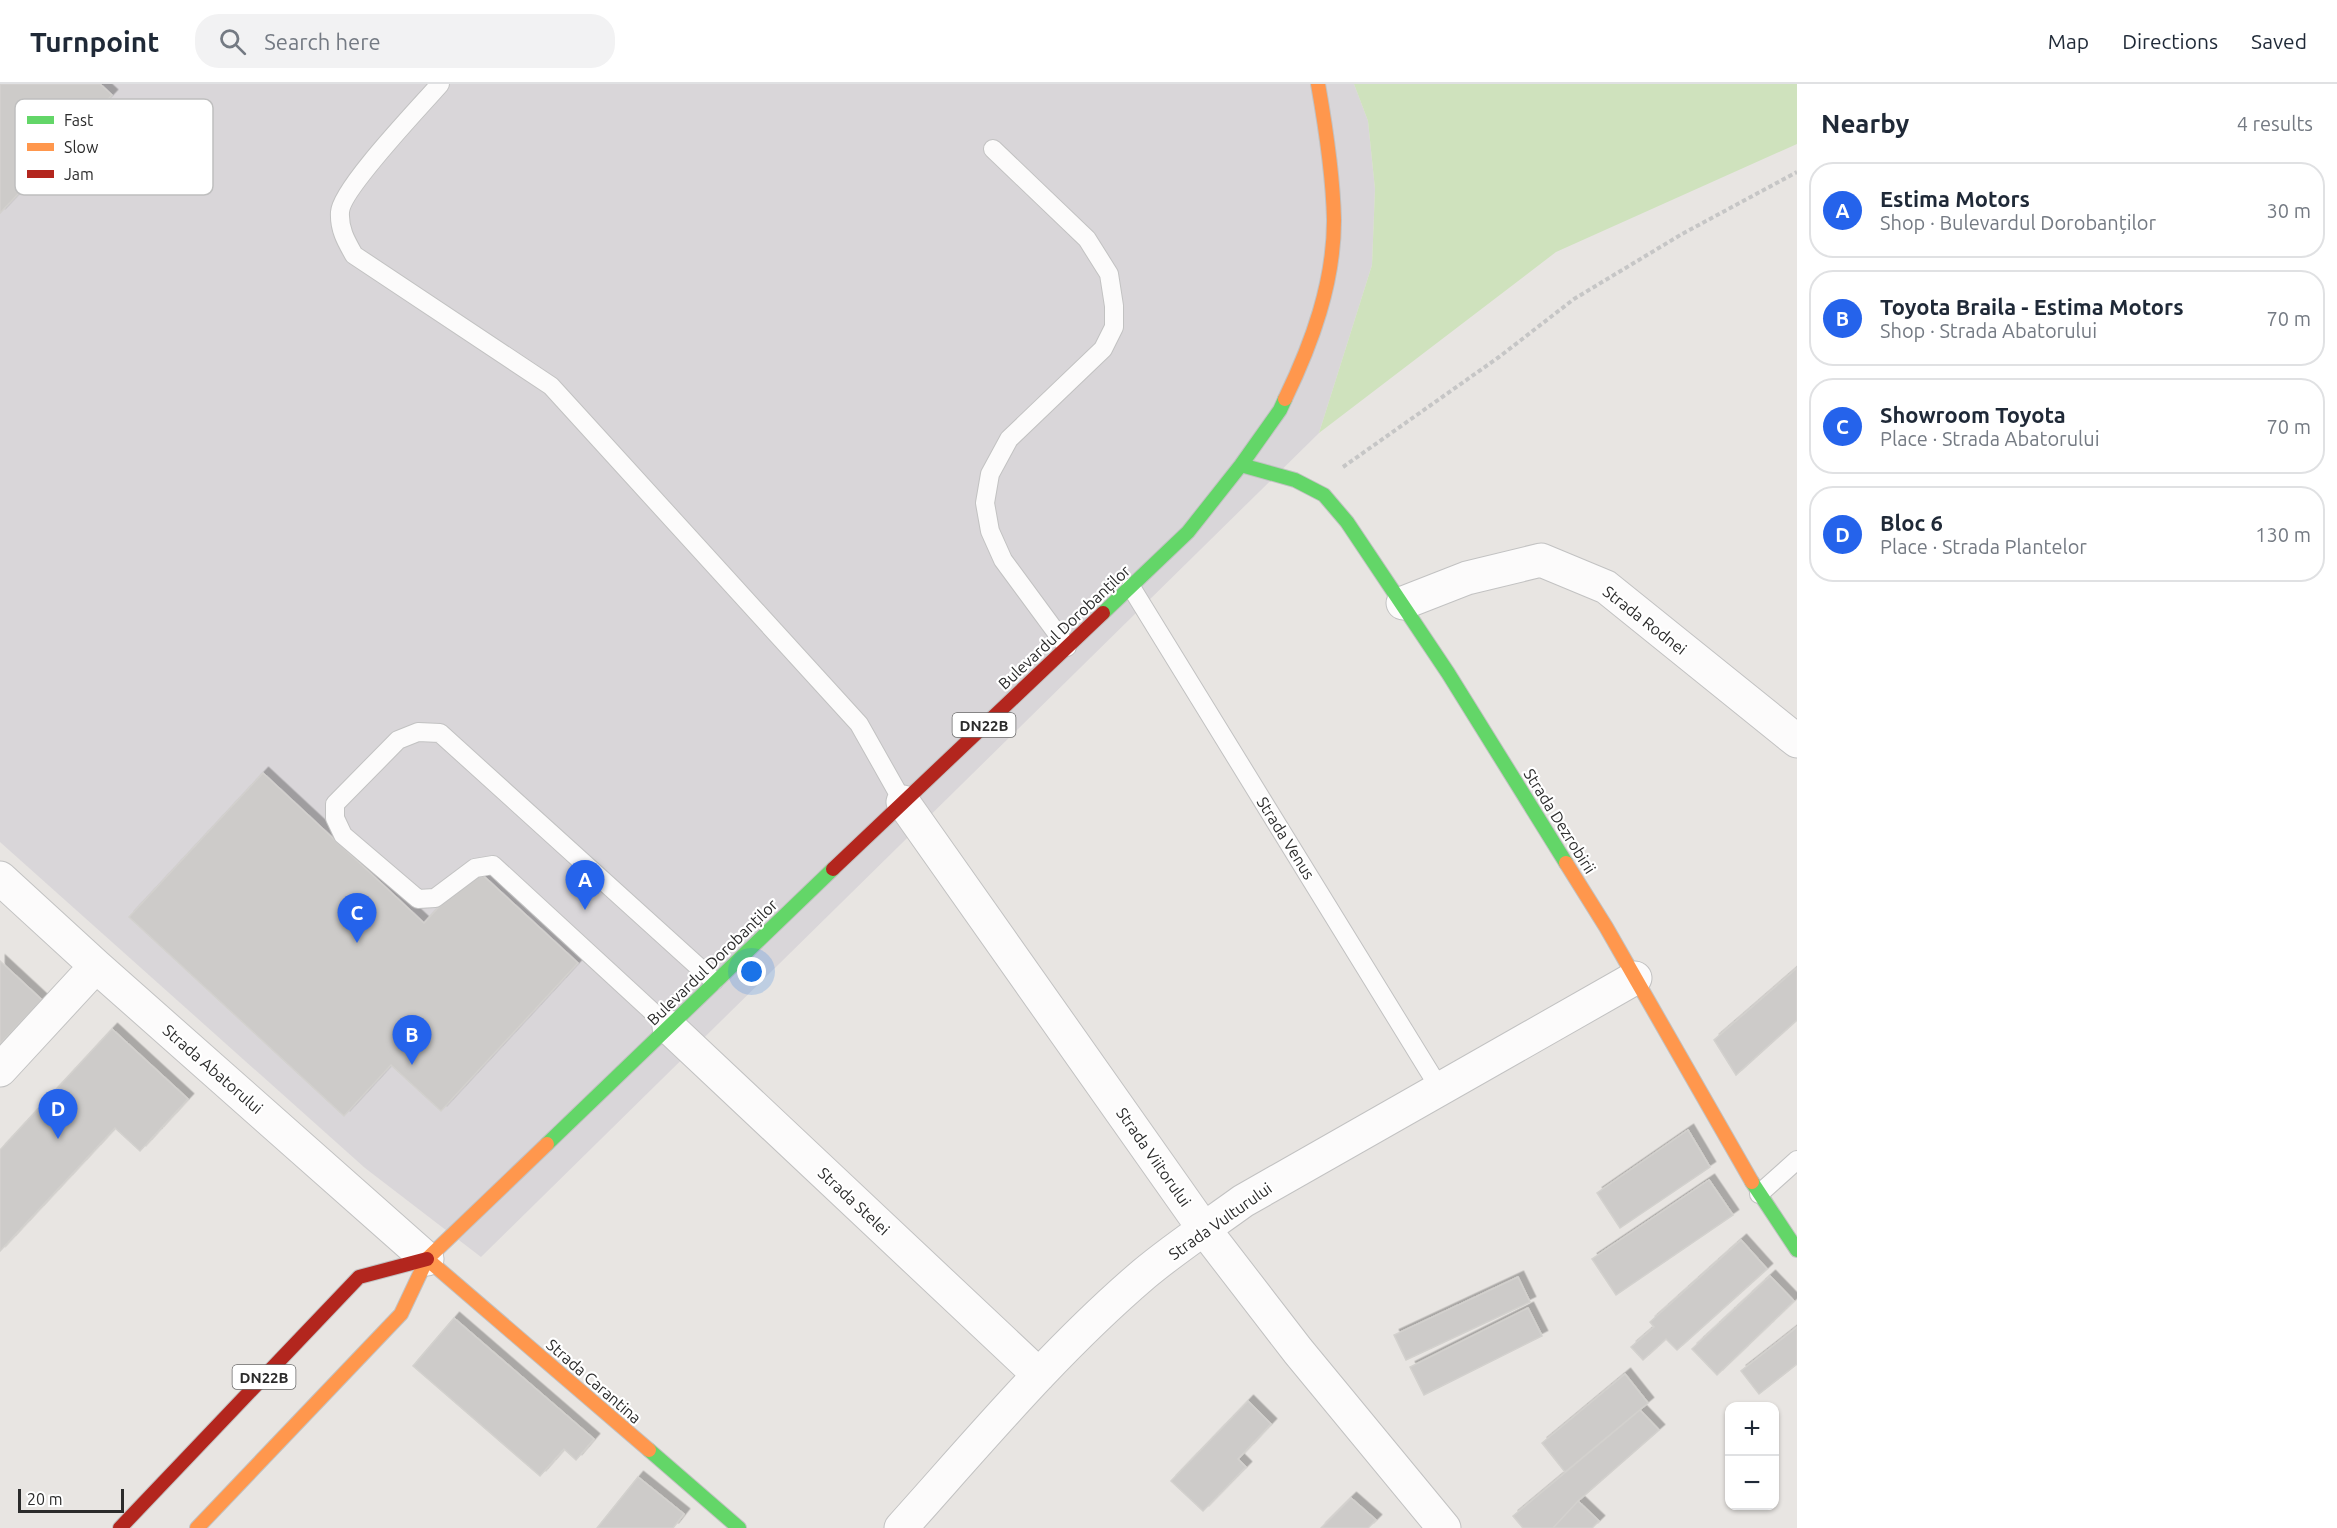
<!DOCTYPE html>
<html lang="en">
<head>
<meta charset="utf-8">
<style>
	body { margin:0; font-family:Ubuntu,sans-serif; background:#f2f2f3; color:#1f2937 }
	.controls { position:absolute; right:18px; bottom:18px; display:grid; overflow:hidden; border-radius:12px; box-shadow:0 2px 4px #0004 }
	.controls button { width:54px; height:54px; display:grid; place-items:center; padding:0; border:0; border-bottom:2px solid #e0e1e3; background:#fff; color:#1f2937; font:30px sans-serif }
	.scale { position:absolute; left:18px; bottom:15px; width:106px; box-sizing:border-box; padding-left:6px; border:3px solid #2b2b2b; border-top:0; font-size:16px; line-height:21px; white-space:nowrap; color:#2b2b2b; -webkit-text-stroke:4px #fff; paint-order:stroke }
	.you { position:absolute; left:752px; top:888px; width:21px; height:21px; margin:-15px; border:4px solid #fff; border-radius:50%; background:#1a73e8; box-shadow:0 0 0 9px #1a73e833 }
	.badge { display:grid; place-items:center; width:39px; height:39px; border-radius:50%; background:#2563eb; color:#fff; font-size:20px; font-weight:700 }
	.pin { position:absolute; translate:-50% -50px; filter:drop-shadow(0 2px 3px #0008) }
	.pin::after { content:''; position:absolute; top:32px; width:21px; height:18px; background:inherit; clip-path:polygon(0 0,100% 0,50% 100%) }
	.list { margin:0; padding:0; list-style:none }
	h2 { display:flex; justify-content:space-between; align-items:center; height:78px; margin:0; padding:0 24px; font-size:26px }
	h2 small { font-size:20px; font-weight:400; color:#747a83 }
	.list li { display:grid; grid-template-columns:39px 1fr auto; gap:18px; align-items:center; box-sizing:border-box; height:96px; margin:0 12px 12px; padding:0 12px; border:2px solid #e0e1e3; border-radius:24px }
	.list b { display:block; font-size:22px; white-space:nowrap }
	.list p { margin:0; font-size:20px; white-space:nowrap; color:#747a83 }
	.list em { font-size:20px; font-style:normal; color:#747a83 }
	.icon { flex:none; width:33px; height:33px; fill:none; stroke:currentColor; stroke-width:2; stroke-linecap:round; stroke-linejoin:round }
	.map { position:relative; flex:none; width:1797px; height:1444px; overflow:hidden }
	header { display:flex; align-items:center; gap:36px; box-sizing:border-box; height:84px; padding:0 30px; background:#fff; border-bottom:2px solid #e0e1e3 }
	header strong { font-size:28px }
	nav { display:flex; gap:33px; margin-inline-start:auto; font-size:21px }
	.search { width:420px; height:54px; background:#f2f2f3; display:flex; align-items:center; gap:15px; box-sizing:border-box; padding:0 21px; border-radius:24px; color:#747a83; font-size:22px }
	main { display:flex }
	aside { flex:1; background:#fff }
	.map>svg:first-child { display:block }
</style>
</head>
<body>
<header>
<strong>Turnpoint</strong>
<div class="search"><svg class="icon" aria-label="search" viewBox="0 0 24 24"><circle cx="10" cy="10" r="6"/><path d="M15 15l6 6"/></svg>Search here</div>
<nav><a>Map</a><a>Directions</a><a>Saved</a></nav>
</header>
<main>
<div class="map">
<svg width="1797" height="1444" viewBox="0 0 1797 1444">
	<defs>
		<filter id="shadow"><feDropShadow dx="5.5" dy="-5.5" stdDeviation="0" flood-color="#0004"/></filter>
	</defs>
	<rect width="100%" height="100%" fill="#e8e5e2"/>
	<path fill="#d9d6d9" d="M0,0H1354L1368,37L1375,105L1372,181L1319,349L481,1173L365,1084L0,758Z"/>
	<path fill="#cfe2bd" d="M1354,0H1797V60L1556,168L1319,349L1372,181L1375,105L1368,37Z"/>
	<path fill="#cdcbc9" stroke="#d3d1ce" stroke-width="1.5" filter="url(#shadow)" d="M0,0H100L112,11L0,129Z
		M263,689L424,839L475,784L578,879L441,1027L391,981L344,1032L129,833Z
		M0,877L42,916L0,960Z
		M1797,884V936L1736,991L1714,956Z
		M112,945L188,1015L140,1067L115,1044L0,1167V1066Z
		M1688,1046L1710,1083L1620,1144L1597,1109Z
		M1709,1096L1733,1131L1616,1211L1592,1175Z
		M1741,1156L1767,1185L1677,1266L1666,1255L1643,1276L1631,1263L1654,1243L1650,1238Z
		M1770,1192L1794,1217L1717,1291L1692,1265Z
		M1518,1193L1530,1218L1406,1276L1394,1251Z
		M1528,1224L1542,1252L1424,1311L1410,1283Z
		M454,1234L594,1355L576,1376L564,1365L540,1392L413,1282Z
		M1797,1243V1280L1759,1310L1741,1287Z
		M1625,1290L1648,1319L1565,1388L1542,1359Z
		M1248,1317L1271,1340L1238,1375L1246,1383L1203,1427L1171,1397Z
		M1640,1326L1659,1346L1578,1417L1553,1444H1523L1513,1432Z
		M638,1393L684,1430L673,1444H597Z
		M1351,1414L1376,1436L1368,1444H1321Z
		M1578,1417L1599,1437L1592,1444H1553Z"/>
	<g fill="none" stroke-linecap="round" stroke-linejoin="round">
		<g stroke="#c2c2c2" stroke-width="20">
			<path id="lane" d="M440,0C421,22 341,105 340,128C339,145 346,157 354,171L551,302L859,640L903,718
				M993,65L1087,155L1109,190L1114,222V243L1103,265L1009,355L990,390L985,419L990,447L1003,476L1067,563
				M1131,503L1440,1005
				M669,943L493,781L475,784L435,814L418,815L343,751L335,734V720L398,656L418,648L440,649L714,897
				M1759,1110L1797,1076"/>
		</g>
		<g stroke="#c2c2c2" stroke-width="35">
			<path id="street" d="M1403,519L1467,494L1541,476L1606,503L1797,657
				M903,718L1204,1145L1298,1267L1444,1444
				M0,794L96,882L427,1175
				M669,943L1039,1291
				M0,986L96,882
				M901,1444C979,1357 1055,1266 1144,1190C1175,1164 1210,1141 1243,1117L1635,894"/>
		</g>
		<g stroke="#c2c2c2" stroke-width="16">
			<path id="fast" d="M1241,381L1295,396L1324,411L1347,438L1448,589L1566,779
				M1103,529L1188,448L1241,381L1280,326L1285,315
				M547,1060L833,785
				M1752,1098L1797,1166
				M649,1366L739,1444"/>
		</g>
		<g stroke="#c2c2c2" stroke-width="16">
			<path id="slow" d="M1285,315C1312,259 1334,199 1334,136C1333,90 1326,45 1318,0
				M1566,779L1606,843L1752,1098
				M427,1175L649,1366
				M197,1444L401,1230L427,1175L547,1060"/>
		</g>
		<g stroke="#c2c2c2" stroke-width="16">
			<path id="jam" d="M833,785L1103,529
				M120,1444L359,1193L427,1175"/>
		</g>
		<path stroke="#c6c6c6" stroke-width="4" stroke-dasharray="4.5 3" stroke-linecap="butt" d="M1343,383L1499,273L1574,215L1682,150L1797,88"/>
		<use href="#lane" stroke="#fcfbfb" stroke-width="18"/>
		<use href="#street" stroke="#fcfbfb" stroke-width="33"/>
		<use href="#fast" stroke="#63d668" stroke-width="14"/>
		<use href="#slow" stroke="#ff974d" stroke-width="14"/>
		<use href="#jam" stroke="#b3261e" stroke-width="14"/>
	</g>
	<g text-anchor="middle" dominant-baseline="central" stroke-width="4.5" stroke-linejoin="round" paint-order="stroke">
		<g fill="#fff" stroke="#6b6b6b" stroke-width="1.5">
			<rect x="952.5" y="629" width="63" height="24" rx="4.5"/>
			<rect x="232.5" y="1281" width="63" height="24" rx="4.5"/>
		</g>
		<g font-size="15" font-weight="bold" fill="#2b2b2b">
			<text x="984" y="641">DN22B</text>
			<text x="264" y="1293">DN22B</text>
		</g>
		<g font-size="16" fill="#2b2b2b" stroke="#fff">
			<text transform="translate(1645 536) rotate(38)">Strada Rodnei</text>
			<text transform="translate(1064 543) rotate(-43)">Bulevardul Dorobanților</text>
			<text transform="translate(1560 737) rotate(58)">Strada Dezrobirii</text>
			<text transform="translate(1286 754) rotate(58)">Strada Venus</text>
			<text transform="translate(712 878) rotate(-44)">Bulevardul Dorobanților</text>
			<text transform="translate(213 985) rotate(41)">Strada Abatorului</text>
			<text transform="translate(1154 1073) rotate(55)">Strada Viitorului</text>
			<text transform="translate(854 1117) rotate(43)">Strada Stelei</text>
			<text transform="translate(1220 1137) rotate(-35)">Strada Vulturului</text>
			<text transform="translate(594 1297) rotate(41)">Strada Carantina</text>
		</g>
	</g>
	<rect x="15" y="15" width="198" height="96" rx="9" fill="#fff" stroke="#bfbfbf" stroke-width="1.5"/>
	<rect x="27" y="32" width="27" height="8" fill="#63d668"/>
	<rect x="27" y="59" width="27" height="8" fill="#ff974d"/>
	<rect x="27" y="86" width="27" height="8" fill="#b3261e"/>
	<g font-size="16" fill="#2b2b2b">
		<text x="64" y="42">Fast</text>
		<text x="64" y="69">Slow</text>
		<text x="64" y="96">Jam</text>
	</g>
</svg>
<div class="controls">
<button>+</button>
<button>−</button>
</div>
<div class="scale">20 m</div>
<div class="you"></div>
<div class="pin badge" style="left:585px;top:826px">A</div>
<div class="pin badge" style="left:412px;top:981px">B</div>
<div class="pin badge" style="left:357px;top:859px">C</div>
<div class="pin badge" style="left:58px;top:1055px">D</div>
</div>
<aside>
<h2>Nearby<small>4 results</small></h2>
<ul class="list">
<li><span class="badge">A</span><div><b>Estima Motors</b><p>Shop · Bulevardul Dorobanților</p></div><em>30 m</em></li>
<li><span class="badge">B</span><div><b>Toyota Braila - Estima Motors</b><p>Shop · Strada Abatorului</p></div><em>70 m</em></li>
<li><span class="badge">C</span><div><b>Showroom Toyota</b><p>Place · Strada Abatorului</p></div><em>70 m</em></li>
<li><span class="badge">D</span><div><b>Bloc 6</b><p>Place · Strada Plantelor</p></div><em>130 m</em></li>
</ul>
</aside>
</main>
</body>
</html>
